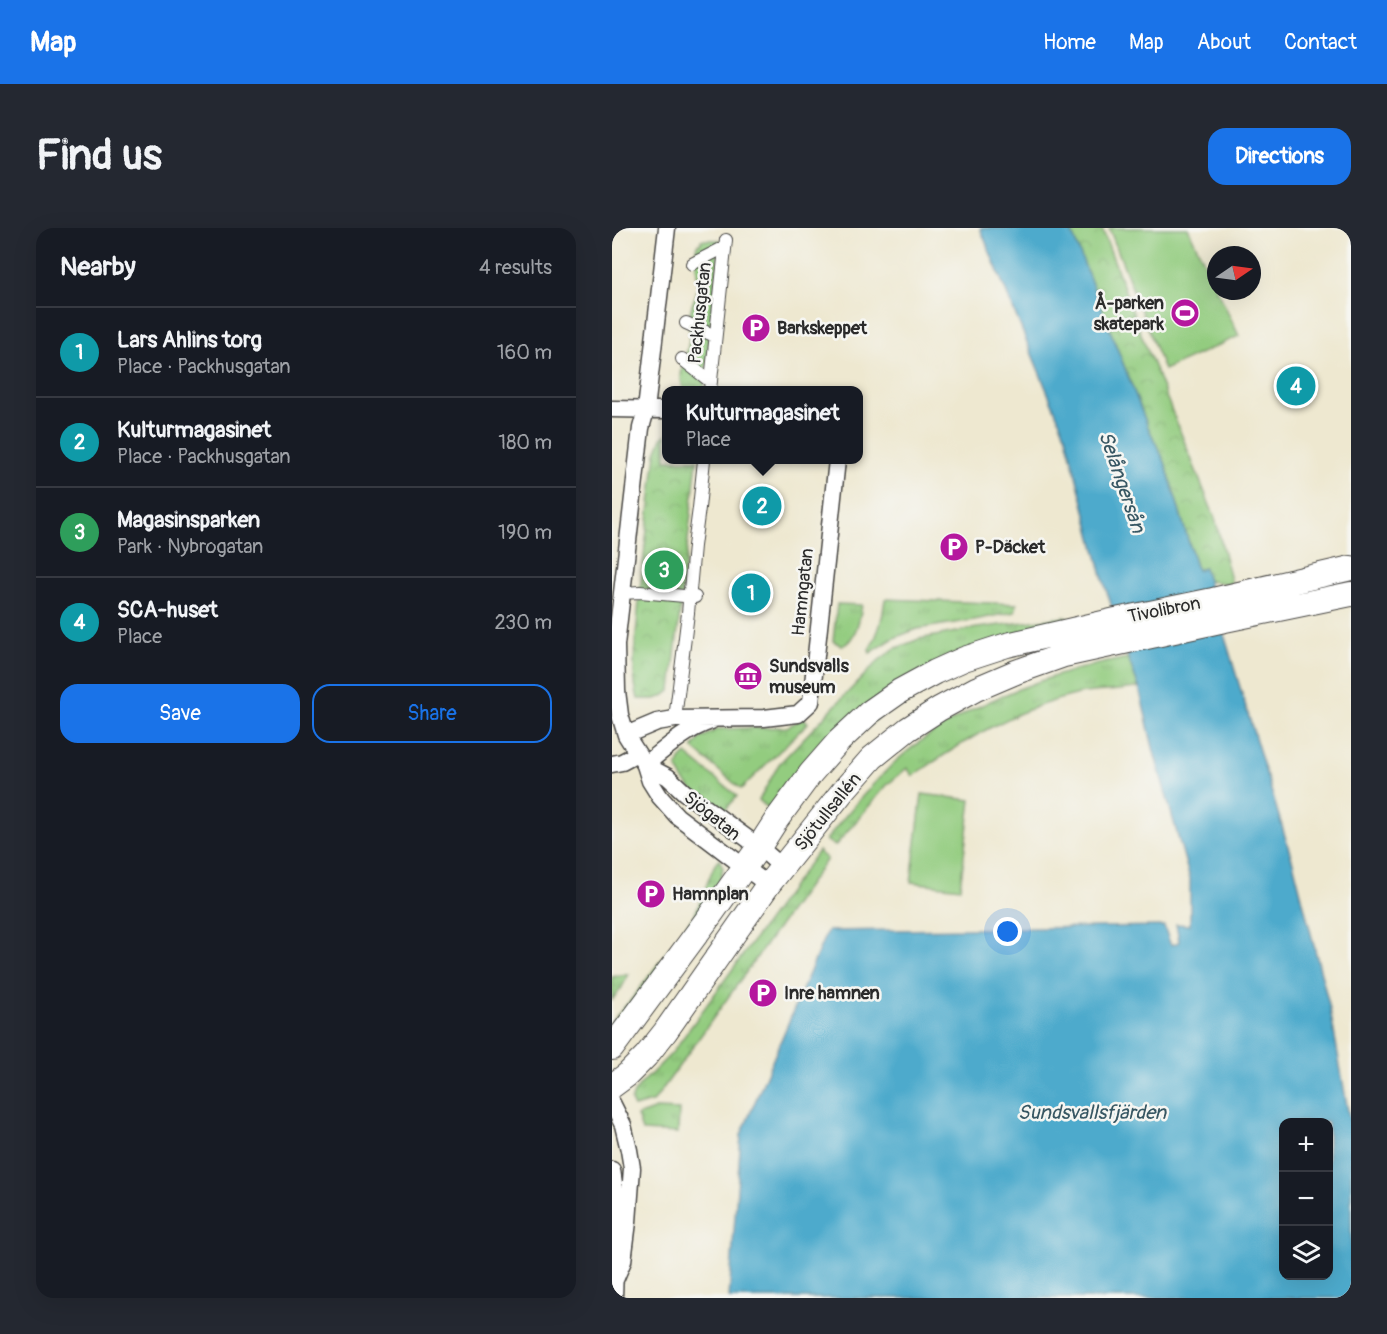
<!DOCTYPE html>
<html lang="en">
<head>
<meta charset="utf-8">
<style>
	body { margin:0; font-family:Pangolin,sans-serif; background:#242831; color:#f1f3f6 }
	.controls { position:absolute; right:18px; bottom:18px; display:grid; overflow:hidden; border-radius:12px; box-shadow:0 6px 24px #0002 }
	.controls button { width:54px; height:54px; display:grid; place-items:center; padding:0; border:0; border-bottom:2px solid #363941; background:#171b24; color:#f1f3f6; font:30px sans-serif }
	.compass { position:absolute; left:595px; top:18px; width:54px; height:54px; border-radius:50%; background:#171b24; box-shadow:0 6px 24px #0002; rotate:77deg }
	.you { position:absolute; left:396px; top:704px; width:21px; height:21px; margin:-15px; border:4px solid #fff; border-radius:50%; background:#1a73e8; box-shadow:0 0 0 9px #1a73e833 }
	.badge { display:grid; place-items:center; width:39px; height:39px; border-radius:50%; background:#1a73e8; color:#fff; font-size:20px; font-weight:700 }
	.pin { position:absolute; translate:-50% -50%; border:3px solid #fff; box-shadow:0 2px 6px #0006 }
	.popup { position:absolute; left:50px; top:158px; width:201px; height:78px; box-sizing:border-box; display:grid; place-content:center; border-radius:12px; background:#171b24; filter:drop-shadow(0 2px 4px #0005); font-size:20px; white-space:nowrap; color:#9ea1a6 }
	.popup b { font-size:22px; color:#f1f3f6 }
	.popup::after { content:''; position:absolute; left:50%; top:100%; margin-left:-12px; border:12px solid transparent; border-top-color:#171b24 }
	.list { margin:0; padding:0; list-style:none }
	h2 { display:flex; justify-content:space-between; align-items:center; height:78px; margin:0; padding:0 24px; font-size:26px }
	h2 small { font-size:20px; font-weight:400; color:#9ea1a6 }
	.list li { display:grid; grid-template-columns:39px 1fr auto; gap:18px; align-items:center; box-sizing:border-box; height:90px; padding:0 24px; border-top:2px solid #363941 }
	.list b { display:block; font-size:22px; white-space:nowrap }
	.list p { margin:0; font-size:20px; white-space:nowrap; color:#9ea1a6 }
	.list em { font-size:20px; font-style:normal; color:#9ea1a6 }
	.actions { display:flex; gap:12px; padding:18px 24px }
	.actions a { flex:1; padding:14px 0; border:2px solid #1a73e8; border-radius:18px; text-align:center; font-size:21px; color:#1a73e8 }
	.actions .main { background:#1a73e8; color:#fff }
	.icon { flex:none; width:33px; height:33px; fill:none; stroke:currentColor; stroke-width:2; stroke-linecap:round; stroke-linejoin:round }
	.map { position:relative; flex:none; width:739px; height:1070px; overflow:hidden; border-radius:18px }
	header { display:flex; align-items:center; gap:36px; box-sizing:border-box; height:84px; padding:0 30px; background:#1a73e8; color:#fff }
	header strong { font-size:28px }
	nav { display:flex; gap:33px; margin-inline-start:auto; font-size:21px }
	.intro { display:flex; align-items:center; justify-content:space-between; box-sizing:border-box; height:144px; padding:0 36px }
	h1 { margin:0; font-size:42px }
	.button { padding:15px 27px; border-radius:18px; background:#1a73e8; color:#fff; font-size:21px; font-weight:700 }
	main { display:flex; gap:36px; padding:0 36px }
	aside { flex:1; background:#171b24; border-radius:18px; box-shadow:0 6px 24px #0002 }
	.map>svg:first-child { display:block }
</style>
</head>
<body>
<header>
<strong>Map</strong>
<nav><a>Home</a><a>Map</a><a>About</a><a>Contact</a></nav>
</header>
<div class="intro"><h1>Find us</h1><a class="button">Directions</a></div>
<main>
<aside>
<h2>Nearby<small>4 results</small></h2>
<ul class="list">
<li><span class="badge" style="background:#0f9aa8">1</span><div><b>Lars Ahlins torg</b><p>Place · Packhusgatan</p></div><em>160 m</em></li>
<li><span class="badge" style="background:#0f9aa8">2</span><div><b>Kulturmagasinet</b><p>Place · Packhusgatan</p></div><em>180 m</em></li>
<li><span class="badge" style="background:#2e9e5b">3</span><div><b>Magasinsparken</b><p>Park · Nybrogatan</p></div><em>190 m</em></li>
<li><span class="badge" style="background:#0f9aa8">4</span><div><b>SCA-huset</b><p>Place</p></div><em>230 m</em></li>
</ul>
<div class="actions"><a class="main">Save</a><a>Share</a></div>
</aside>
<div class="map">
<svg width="739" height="1070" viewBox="0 0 739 1070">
	<defs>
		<pattern id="grass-tufts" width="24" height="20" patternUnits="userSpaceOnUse" patternTransform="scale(1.5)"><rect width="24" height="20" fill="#93cc7f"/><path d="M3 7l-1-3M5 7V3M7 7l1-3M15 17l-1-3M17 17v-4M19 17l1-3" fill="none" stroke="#7faf6e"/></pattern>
		<pattern id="park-crowns" width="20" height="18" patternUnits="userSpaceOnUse" patternTransform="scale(1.5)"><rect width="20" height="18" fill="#93cc7f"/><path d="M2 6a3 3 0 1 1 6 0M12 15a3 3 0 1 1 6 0" fill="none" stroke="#7faf6e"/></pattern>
	</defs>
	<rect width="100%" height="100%" fill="#f6f6f2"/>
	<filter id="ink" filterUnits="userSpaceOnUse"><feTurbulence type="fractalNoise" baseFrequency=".0167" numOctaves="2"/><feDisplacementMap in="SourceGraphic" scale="12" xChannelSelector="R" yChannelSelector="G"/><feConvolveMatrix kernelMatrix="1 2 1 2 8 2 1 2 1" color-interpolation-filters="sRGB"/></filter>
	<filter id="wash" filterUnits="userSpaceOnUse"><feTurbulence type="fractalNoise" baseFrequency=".008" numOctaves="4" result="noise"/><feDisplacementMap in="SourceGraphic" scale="24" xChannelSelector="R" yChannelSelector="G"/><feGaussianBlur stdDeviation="1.35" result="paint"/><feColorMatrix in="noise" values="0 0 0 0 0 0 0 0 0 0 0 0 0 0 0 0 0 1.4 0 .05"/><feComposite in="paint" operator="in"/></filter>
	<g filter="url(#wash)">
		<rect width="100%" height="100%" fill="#eee8d0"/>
		<path fill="url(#grass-tufts)" stroke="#5f7c55" stroke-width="1.5" d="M89,12H108L92,161L91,162H72C64,146 75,130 77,113C79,102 75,92 79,81C81,73 85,66 86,59C87,43 80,34 85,17L89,15Z
			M273,371L405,376L403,384L362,392L305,401L282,410L258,425L257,422C267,406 271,390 273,371Z
			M225,376L250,377C248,390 244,413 230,418L221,413Z
			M453,389L461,393L334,429L160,584L147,572L167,536L266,433L282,421L307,411L365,400Z
			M516,430L527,459C507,464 487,462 467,466C404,480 353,512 301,548L295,540L275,557L223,618L214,612C236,584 258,558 284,533C344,479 438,444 516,430Z
			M192,490L196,495L129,561L80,520L89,510L106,501L175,499Z
			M74,526L125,568L111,585C93,572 74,561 65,540L68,532Z
			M206,623L215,631L42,873L22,879L19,873L22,865L28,857L60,825Z
			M107,631L111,640L106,659L0,806V793L23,767L83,686L102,638Z
			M17,746L9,761L0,772V749Z
			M44,881L67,882L66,905L30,903L25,888Z"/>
		<path fill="url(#park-crowns)" stroke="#5f7c55" stroke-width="1.5" d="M458,0H490L527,101L603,290L620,356L596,353L592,340L585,342L553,234L536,199Z
			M54,206V232H85L59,462C48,473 39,471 26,471C18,442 24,413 26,384C31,331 38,278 44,225L50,210Z"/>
		<path fill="#93cc7f" stroke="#5f7c55" stroke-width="1.5" d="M497,0H576L604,59V63H606L627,108L552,142Z
			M310,566L359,572L348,660L299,654Z"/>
		<path fill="#4eaacc" stroke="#3c6a7c" stroke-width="1.5" fill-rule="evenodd" d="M368,0H458L536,199L553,234L585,342L592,340L682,638L718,781L739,900V1070H117L129,907L215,703L552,698L558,715L560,717L565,715L567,713L564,696L578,697V651L542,524L527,459L516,430L490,348L454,209ZM672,894H716V1048H672Z"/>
	</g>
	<g filter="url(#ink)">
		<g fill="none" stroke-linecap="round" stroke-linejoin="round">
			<g stroke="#484744" stroke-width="14">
				<path id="pedestrian" d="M80,36L113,19
					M74,95L103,108
					M70,131L99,154
					M98,162L114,12
					M10,365L28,364L83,369
					M63,491L76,385L82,318L87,280L92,232"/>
			</g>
			<g stroke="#484744" stroke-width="19">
				<path id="minor" d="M55,0L34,182L29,200L4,417L5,463L8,487L14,507L33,537L38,553L48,569L65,588L156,657
					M0,181L54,182
					M14,507L45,494L63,491L152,490L186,486L199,474L225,232
					M0,536L10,534L25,526
					M33,537L56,549L72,564L147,619L170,639
					M33,537C54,520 73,502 99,493
					M0,875L11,897L17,922L20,940L16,994L11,1033L2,1054
					M0,942L5,976L2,1070"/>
			</g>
			<g stroke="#484744" stroke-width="26">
				<path id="secondary" d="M0,820L97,689L147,619L165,591L199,545L227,513L258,484L288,463L323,444L352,431L395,417L504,392L601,372L739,340
					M0,858L15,847L34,828L53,804L156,657L231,563L260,530L296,501L327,481L364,461L404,444L452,427L608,393L739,366"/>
			</g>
			<use href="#pedestrian" stroke="#fff" stroke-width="12"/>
			<use href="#minor" stroke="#fff" stroke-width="16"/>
			<use href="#secondary" stroke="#fff" stroke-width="24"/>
		</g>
	</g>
	<defs>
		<g id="stadium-disc" transform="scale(1.5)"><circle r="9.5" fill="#b5179e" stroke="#f6f6f2"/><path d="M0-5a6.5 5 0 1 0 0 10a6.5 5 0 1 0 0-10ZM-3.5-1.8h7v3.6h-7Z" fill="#fff"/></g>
		<g id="parking-disc" transform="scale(1.5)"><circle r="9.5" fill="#b5179e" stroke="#f6f6f2"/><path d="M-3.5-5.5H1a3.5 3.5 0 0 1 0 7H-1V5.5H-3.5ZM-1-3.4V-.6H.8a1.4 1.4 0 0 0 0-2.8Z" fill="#fff"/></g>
		<g id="museum-disc" transform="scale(1.5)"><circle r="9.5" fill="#b5179e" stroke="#f6f6f2"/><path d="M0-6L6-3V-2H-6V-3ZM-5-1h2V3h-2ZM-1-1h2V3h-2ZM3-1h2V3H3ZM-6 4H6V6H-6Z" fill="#fff"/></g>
	</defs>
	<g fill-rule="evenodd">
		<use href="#stadium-disc" x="573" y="85"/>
		<use href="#parking-disc" x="144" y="100"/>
		<use href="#parking-disc" x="342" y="319"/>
		<use href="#museum-disc" x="136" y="448"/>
		<use href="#parking-disc" x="39" y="666"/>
		<use href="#parking-disc" x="151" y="765"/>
	</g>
	<g text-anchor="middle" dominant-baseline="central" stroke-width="5" stroke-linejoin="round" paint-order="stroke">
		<g font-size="18" font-weight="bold" fill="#2b2b2b" stroke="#f6f6f2" text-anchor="start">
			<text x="552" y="75" text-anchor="end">Å-parken<tspan x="552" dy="21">skatepark</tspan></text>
			<text x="165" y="100">Barkskeppet</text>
			<text x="363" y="319">P-Däcket</text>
			<text x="157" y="438">Sundsvalls<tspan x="157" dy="21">museum</tspan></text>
			<text x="60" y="666">Hamnplan</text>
			<text x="172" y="765">Inre hamnen</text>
		</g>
		<g font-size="18" fill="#2b2b2b" stroke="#f6f6f2">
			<text transform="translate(88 85) rotate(-84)">Packhusgatan</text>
			<text transform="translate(191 364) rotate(-84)">Hamngatan</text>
			<text transform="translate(552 382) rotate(-11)">Tivolibron</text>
			<text transform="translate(216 584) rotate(-51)">Sjötullsallén</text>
			<text transform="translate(100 588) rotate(39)">Sjögatan</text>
		</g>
		<g font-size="20" font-style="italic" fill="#375763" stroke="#f6f6f2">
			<text transform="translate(510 254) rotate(71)">Selångersån</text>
			<text x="480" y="884">Sundsvallsfjärden</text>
		</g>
	</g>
</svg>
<div class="controls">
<button>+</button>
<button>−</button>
<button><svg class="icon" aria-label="layers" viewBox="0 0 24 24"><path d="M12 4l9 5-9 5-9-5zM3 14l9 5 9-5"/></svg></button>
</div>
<svg class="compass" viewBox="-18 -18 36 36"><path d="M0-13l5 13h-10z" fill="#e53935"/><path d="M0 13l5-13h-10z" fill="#9ea1a6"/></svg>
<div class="you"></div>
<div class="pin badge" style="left:139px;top:365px;background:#0f9aa8">1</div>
<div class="pin badge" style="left:150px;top:278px;background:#0f9aa8">2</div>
<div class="popup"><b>Kulturmagasinet</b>Place</div>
<div class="pin badge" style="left:52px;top:342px;background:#2e9e5b">3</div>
<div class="pin badge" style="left:684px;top:158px;background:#0f9aa8">4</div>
</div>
</main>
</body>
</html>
